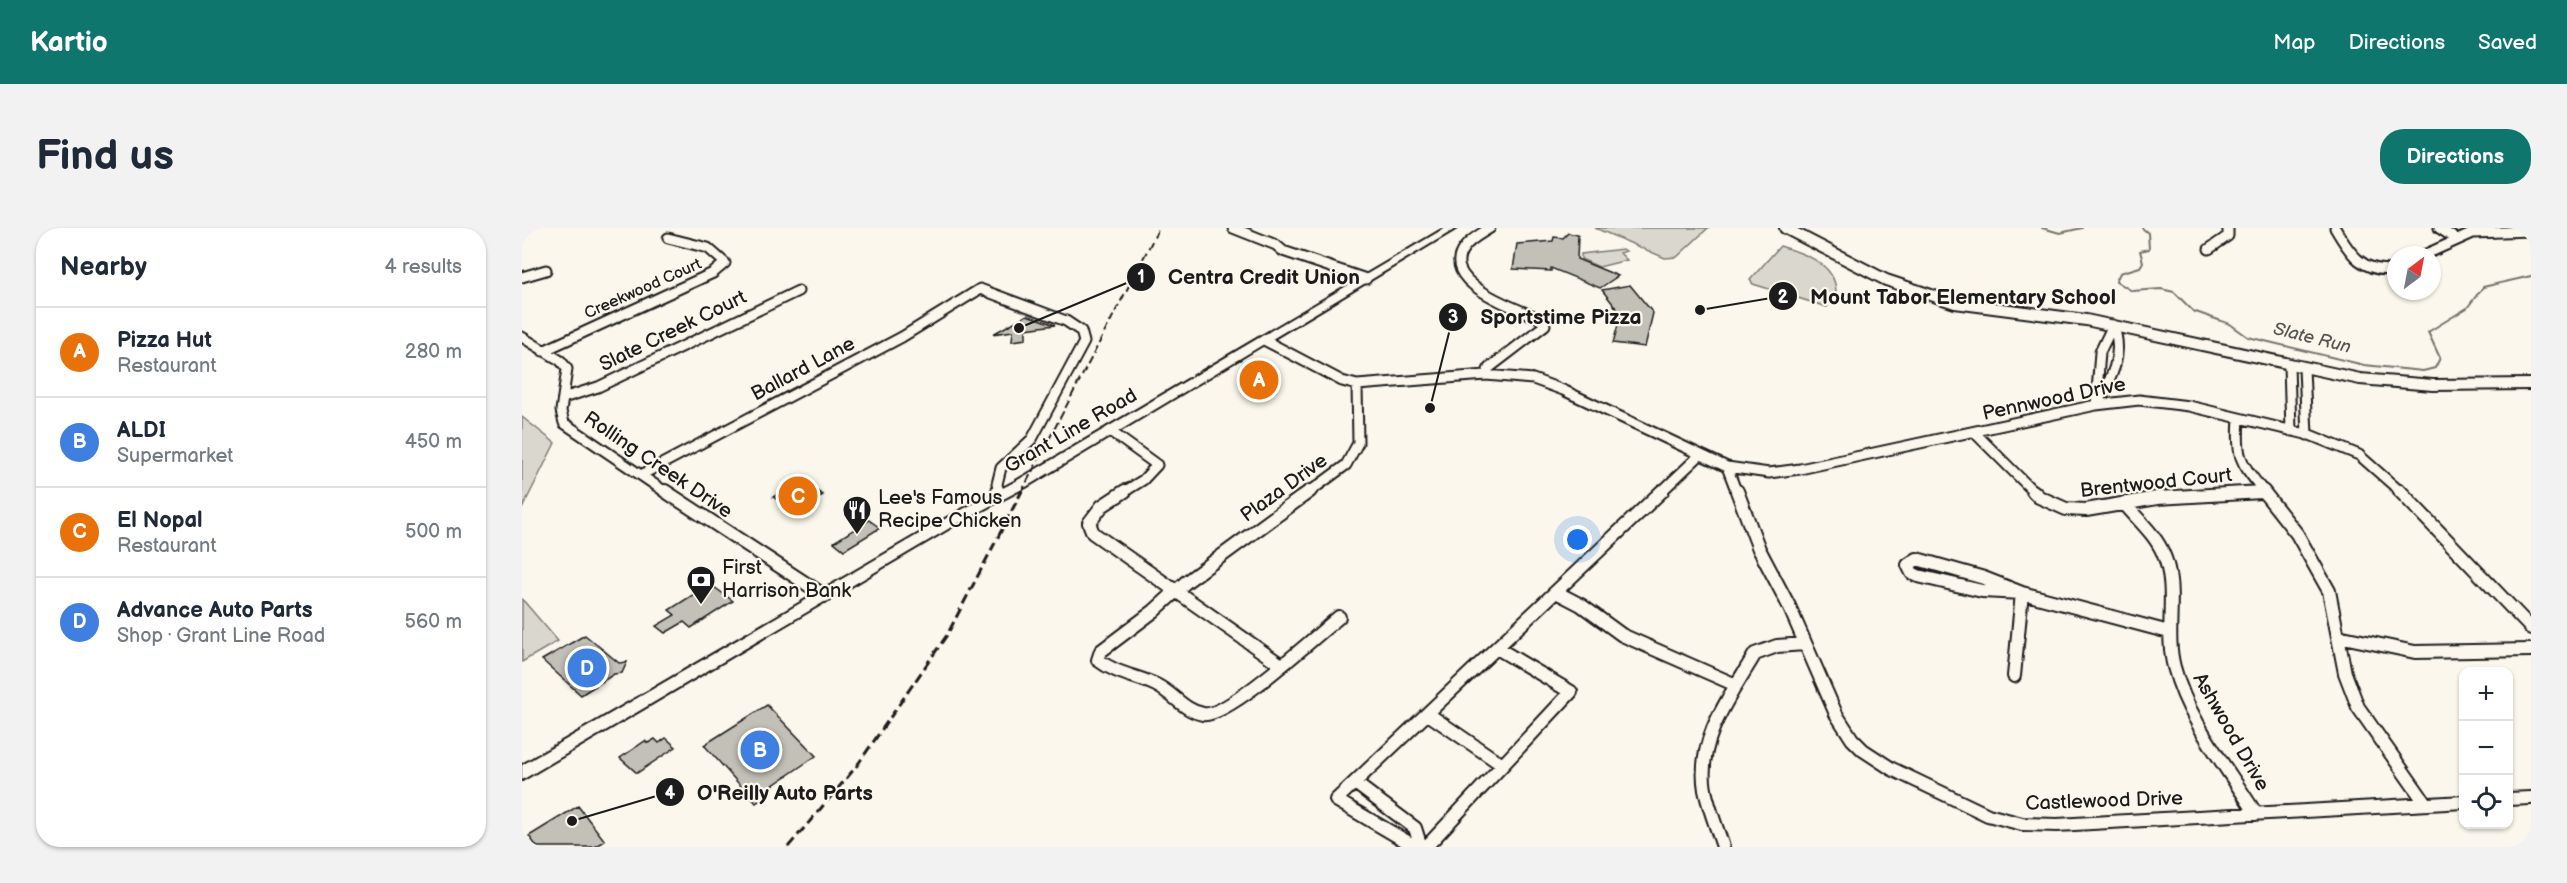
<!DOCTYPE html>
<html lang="en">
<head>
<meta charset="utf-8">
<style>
	body { margin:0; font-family:"Balsamiq Sans",sans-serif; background:#f2f2f3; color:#1f2937 }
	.controls { position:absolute; right:18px; bottom:18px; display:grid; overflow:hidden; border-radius:12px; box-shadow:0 2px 4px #0004 }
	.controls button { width:54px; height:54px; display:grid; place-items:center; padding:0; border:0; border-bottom:2px solid #e0e1e3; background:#fff; color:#1f2937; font:30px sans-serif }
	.compass { position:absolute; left:1865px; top:18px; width:54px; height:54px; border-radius:50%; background:#fff; box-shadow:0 2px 4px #0004; rotate:32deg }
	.you { position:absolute; left:1056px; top:312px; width:21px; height:21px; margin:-15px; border:4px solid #fff; border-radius:50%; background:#1a73e8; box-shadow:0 0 0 9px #1a73e833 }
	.badge { display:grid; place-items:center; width:39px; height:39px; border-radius:50%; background:#0f766e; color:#fff; font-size:20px; font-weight:700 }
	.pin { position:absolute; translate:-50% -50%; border:3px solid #fff; box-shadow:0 2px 6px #0006 }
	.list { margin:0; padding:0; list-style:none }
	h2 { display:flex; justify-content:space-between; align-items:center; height:78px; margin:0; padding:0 24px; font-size:26px }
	h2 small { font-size:20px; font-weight:400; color:#747a83 }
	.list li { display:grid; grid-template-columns:39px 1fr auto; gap:18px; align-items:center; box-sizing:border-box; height:90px; padding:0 24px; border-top:2px solid #e0e1e3 }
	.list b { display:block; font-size:22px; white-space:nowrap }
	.list p { margin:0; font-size:20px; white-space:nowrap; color:#747a83 }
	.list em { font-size:20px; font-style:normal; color:#747a83 }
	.icon { flex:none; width:33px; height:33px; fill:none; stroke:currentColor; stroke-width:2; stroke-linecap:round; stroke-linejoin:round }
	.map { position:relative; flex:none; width:2009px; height:619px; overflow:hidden; border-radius:24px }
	header { display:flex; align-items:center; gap:36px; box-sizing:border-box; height:84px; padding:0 30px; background:#0f766e; color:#fff }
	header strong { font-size:28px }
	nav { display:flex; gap:33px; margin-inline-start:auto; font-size:21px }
	.intro { display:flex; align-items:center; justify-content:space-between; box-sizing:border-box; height:144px; padding:0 36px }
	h1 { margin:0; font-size:42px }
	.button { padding:15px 27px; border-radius:24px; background:#0f766e; color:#fff; font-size:21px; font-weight:700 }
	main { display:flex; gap:36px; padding:0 36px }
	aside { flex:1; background:#fff; border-radius:24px; box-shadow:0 2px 4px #0004 }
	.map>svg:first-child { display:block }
</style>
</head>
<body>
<header>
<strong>Kartio</strong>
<nav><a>Map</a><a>Directions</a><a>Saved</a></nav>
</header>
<div class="intro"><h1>Find us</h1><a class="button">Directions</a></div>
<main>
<aside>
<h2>Nearby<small>4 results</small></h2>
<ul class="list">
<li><span class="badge" style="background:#e8710a">A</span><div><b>Pizza Hut</b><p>Restaurant</p></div><em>280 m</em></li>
<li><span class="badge" style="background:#3f7fe0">B</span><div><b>ALDI</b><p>Supermarket</p></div><em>450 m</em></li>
<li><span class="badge" style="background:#e8710a">C</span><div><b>El Nopal</b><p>Restaurant</p></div><em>500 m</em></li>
<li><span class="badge" style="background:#3f7fe0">D</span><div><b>Advance Auto Parts</b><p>Shop · Grant Line Road</p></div><em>560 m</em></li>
</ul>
</aside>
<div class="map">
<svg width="2009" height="619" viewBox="0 0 2009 619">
	<rect width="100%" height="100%" fill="#fbf7ec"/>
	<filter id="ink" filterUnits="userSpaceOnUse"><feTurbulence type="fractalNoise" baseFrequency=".0167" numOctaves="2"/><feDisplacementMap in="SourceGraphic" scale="12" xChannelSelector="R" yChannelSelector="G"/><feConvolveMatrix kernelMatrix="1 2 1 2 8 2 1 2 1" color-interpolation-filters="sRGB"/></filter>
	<g filter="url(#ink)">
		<path fill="#dad7ce" stroke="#7b7a75" stroke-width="1.5" d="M1073,0H1186L1155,29L1143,30Z
			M1258,18C1281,25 1313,35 1314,63L1305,79L1231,56L1228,52Z
			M1101,21L1104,23L1098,25L1105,32L1077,39L1059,31V26Z
			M0,189L33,215L0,281Z
			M0,371L36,413L0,434Z"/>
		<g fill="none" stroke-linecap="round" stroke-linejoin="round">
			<path stroke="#74726e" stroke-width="2" d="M1520,0L1538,5L1560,0
				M1620,0L1626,5L1627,21L1618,23L1621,34L1618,39L1598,45L1594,53L1610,63L1639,61L1652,64L1671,83L1708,96L1726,109L1842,137L1901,143L1913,140L1918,130L1906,104L1945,80L1961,59L2009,48"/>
		</g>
		<path fill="#c3c0b8" stroke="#1c1c1c" stroke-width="1.5" d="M1046,5L1056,7L1055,31L1096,48L1078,60L1029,40V43L991,41L995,16L1031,13L1032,9L1041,10Z
			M1108,57L1131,85L1123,119L1091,115L1099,86L1080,62Z
			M505,87L533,97L504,101V111L490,113L491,103L471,106Z
			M278,253L301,267L274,283L251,269Z
			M347,292L358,300L322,322L312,314Z
			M188,356L211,373L169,400L162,394L143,405L134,398L153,387L147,382Z
			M63,407L97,435L105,434L100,445L92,446L59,467L20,432Z
			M245,477L294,528L241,564L244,568L234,575L182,517Z
			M144,510L154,519L115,545L98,530L123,513L126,515L133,511L137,515Z
			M56,578L83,613L73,619H15L7,608Z"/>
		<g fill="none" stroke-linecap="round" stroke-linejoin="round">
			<g stroke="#1c1c1c" stroke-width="13">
				<path id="minor-far1" d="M711,0L754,17L761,23L844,51
					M1813,0C1828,26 1841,46 1874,41
					M1917,0L1934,11
					M1687,21L1706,8V0
					M1902,27L1951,5L2009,3
					M0,49L24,42
					M1591,97C1603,126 1589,152 1574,177L1578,124Z
					M0,109L39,133L45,141L39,183L42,195L145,265
					M742,112L820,153L835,157L964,147L1011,151L1041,162L1205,239L1247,245L1278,241L1574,177L1617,172L1667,178L1788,207L1837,227L1880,265
					M21,123L191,45L203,35L186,20L146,10
					M1767,137L1769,203
					M1782,140L1785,207
					M964,147L967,140L1023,97L1017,90C995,81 916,54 942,20C948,11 959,6 968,0
					M41,170L76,159L276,63
					M1717,190C1714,231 1718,233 1743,265
					M588,203L635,237L621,252L600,265
					M1453,205L1513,265
					M1205,239L1215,265
					M119,247L380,109L458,61L544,93L559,103L562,114L510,211L479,240L475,256L477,265
					M786,265L824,237L836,215L835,157
					M1138,265L1178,227
					M1725,265L1740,264"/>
			</g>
			<g stroke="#1c1c1c" stroke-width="16">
				<path id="minor" d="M143,263L303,368
					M476,263L477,266
					M603,263L580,278L567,295L571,305L758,436
					M788,263L664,354L632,383L579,423L576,432C594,446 615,448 634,457C651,465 662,483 681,486C704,491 795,407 817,389
					M1215,263L1237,321L1267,378L1314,486L1330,511L1341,522L1370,541L1466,587L1500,596L1535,597L1942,574
					M1511,263L1517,269L1544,281L1564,282L1635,270L1740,264
					M1741,263L1775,306L1807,363L1823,445L1836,479L1904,576
					M1878,263L2009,400
					M1602,275C1615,291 1633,306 1641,325C1657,361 1642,402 1652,439C1666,493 1705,539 1734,586
					M1395,331L1462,350L1500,365L1460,363L1396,348L1390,345L1386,337Z
					M1034,364L1059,377L1100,407L1214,457
					M1816,408L1893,424L2009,422
					M1492,448L1500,365L1647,404
					M906,486L979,536
					M833,555L893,600L899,619
					M1986,571L2009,570
					M894,619L814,572L1140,263
					M904,619L1049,464L975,420
					M1201,619C1195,600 1187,581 1183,562C1174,511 1209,467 1233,426L1255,418L1283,416"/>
			</g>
			<g stroke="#1c1c1c" stroke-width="14">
				<path id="tertiary" d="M1263,0L1364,52L1433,75L1564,92L1838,151L1911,157L2009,156"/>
			</g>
			<g stroke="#1c1c1c" stroke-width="4">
				<path id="secondary" d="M923,0H935L504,259L438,294L0,552V537L428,288L494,253Z"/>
			</g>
			<use href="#minor-far1" stroke="#fbf7ec" stroke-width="9"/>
			<use href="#minor" stroke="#fbf7ec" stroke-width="12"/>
			<use href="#tertiary" stroke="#fbf7ec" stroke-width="10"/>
			<use href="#secondary" fill="#fbf7ec" fill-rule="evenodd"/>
			<path stroke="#1c1c1c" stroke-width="2" stroke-dasharray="8 4" stroke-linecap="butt" d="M499,265L637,0"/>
			<path stroke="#1c1c1c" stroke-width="3" stroke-dasharray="10 5" stroke-linecap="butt" d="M266,619L334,539L425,407L500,263"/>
		</g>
	</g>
	<defs>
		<g id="restaurant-pin" transform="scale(1.5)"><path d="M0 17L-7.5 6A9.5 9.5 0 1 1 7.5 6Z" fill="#1c1c1c" stroke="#fbf7ec"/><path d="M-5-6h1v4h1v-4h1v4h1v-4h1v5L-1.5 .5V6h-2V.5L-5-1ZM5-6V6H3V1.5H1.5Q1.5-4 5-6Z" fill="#fff"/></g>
		<g id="bank-pin" transform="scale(1.5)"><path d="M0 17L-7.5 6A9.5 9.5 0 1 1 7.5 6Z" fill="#1c1c1c" stroke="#fbf7ec"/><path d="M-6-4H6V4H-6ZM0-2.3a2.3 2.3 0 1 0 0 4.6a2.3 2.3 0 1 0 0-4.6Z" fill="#fff"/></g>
	</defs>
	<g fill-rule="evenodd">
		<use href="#restaurant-pin" x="335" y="282"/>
		<use href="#bank-pin" x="179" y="352"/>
	</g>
	<g text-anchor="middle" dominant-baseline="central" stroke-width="4.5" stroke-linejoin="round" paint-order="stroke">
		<g font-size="16" fill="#1c1c1c" stroke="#fbf7ec">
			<text transform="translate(121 61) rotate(-24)">Creekwood Court</text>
		</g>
		<g font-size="18" font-style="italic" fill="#575653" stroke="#fbf7ec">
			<text transform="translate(1790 110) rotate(14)">Slate Run</text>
		</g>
		<g font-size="20" fill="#1c1c1c" stroke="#fbf7ec">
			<text transform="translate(151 103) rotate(-26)">Slate Creek Court</text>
			<text transform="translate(281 141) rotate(-28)">Ballard Lane</text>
			<text transform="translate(1532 171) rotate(-12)">Pennwood Drive</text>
			<text transform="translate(549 203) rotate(-30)">Grant Line Road</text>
			<text transform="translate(136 237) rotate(34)">Rolling Creek Drive</text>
			<text transform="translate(1634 255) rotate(-6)">Brentwood Court</text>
			<text transform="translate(762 260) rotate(-36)">Plaza Drive</text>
			<text transform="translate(1709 504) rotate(60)">Ashwood Drive</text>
			<text transform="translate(1582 573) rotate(-2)">Castlewood Drive</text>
		</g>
		<g font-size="20" fill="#1c1c1c" stroke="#fbf7ec" text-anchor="start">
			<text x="356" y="270">Lee's Famous<tspan x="356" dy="23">Recipe Chicken</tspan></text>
			<text x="200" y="340">First<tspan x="200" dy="23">Harrison Bank</tspan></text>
		</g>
	</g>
	<path fill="none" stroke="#1c1c1c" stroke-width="2" d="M497 100L619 49M1178 82L1261 68M908 180L931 89M50 593L148 564"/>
	<g fill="#1c1c1c" stroke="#fbf7ec" stroke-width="2">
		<circle cx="497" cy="100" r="6"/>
		<circle cx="1178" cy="82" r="6"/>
		<circle cx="908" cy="180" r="6"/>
		<circle cx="50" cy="593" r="6"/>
		<circle cx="619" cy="49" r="15"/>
		<circle cx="1261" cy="68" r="15"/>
		<circle cx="931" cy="89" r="15"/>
		<circle cx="148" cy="564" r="15"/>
	</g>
	<g font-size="18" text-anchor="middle" font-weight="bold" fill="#fff">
		<text x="619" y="55">1</text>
		<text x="1261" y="75">2</text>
		<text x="931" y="95">3</text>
		<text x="148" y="571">4</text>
	</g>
	<g font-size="21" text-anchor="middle" font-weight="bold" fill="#1c1c1c" stroke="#fbf7ec" stroke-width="4.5" stroke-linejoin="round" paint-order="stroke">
		<text x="742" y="56">Centra Credit Union</text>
		<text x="1441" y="76">Mount Tabor Elementary School</text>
		<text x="1039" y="96">Sportstime Pizza</text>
		<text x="263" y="572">O'Reilly Auto Parts</text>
	</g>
</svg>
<div class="controls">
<button>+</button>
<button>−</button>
<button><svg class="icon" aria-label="locate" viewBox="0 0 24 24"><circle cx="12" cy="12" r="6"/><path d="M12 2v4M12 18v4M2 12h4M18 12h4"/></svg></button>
</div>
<svg class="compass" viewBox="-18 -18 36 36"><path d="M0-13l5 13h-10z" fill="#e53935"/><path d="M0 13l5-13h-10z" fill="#747a83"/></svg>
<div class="you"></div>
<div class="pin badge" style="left:737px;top:152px;background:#e8710a">A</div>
<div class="pin badge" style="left:238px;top:522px;background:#3f7fe0">B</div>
<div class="pin badge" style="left:276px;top:268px;background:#e8710a">C</div>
<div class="pin badge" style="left:65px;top:440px;background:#3f7fe0">D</div>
</div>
</main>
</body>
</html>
